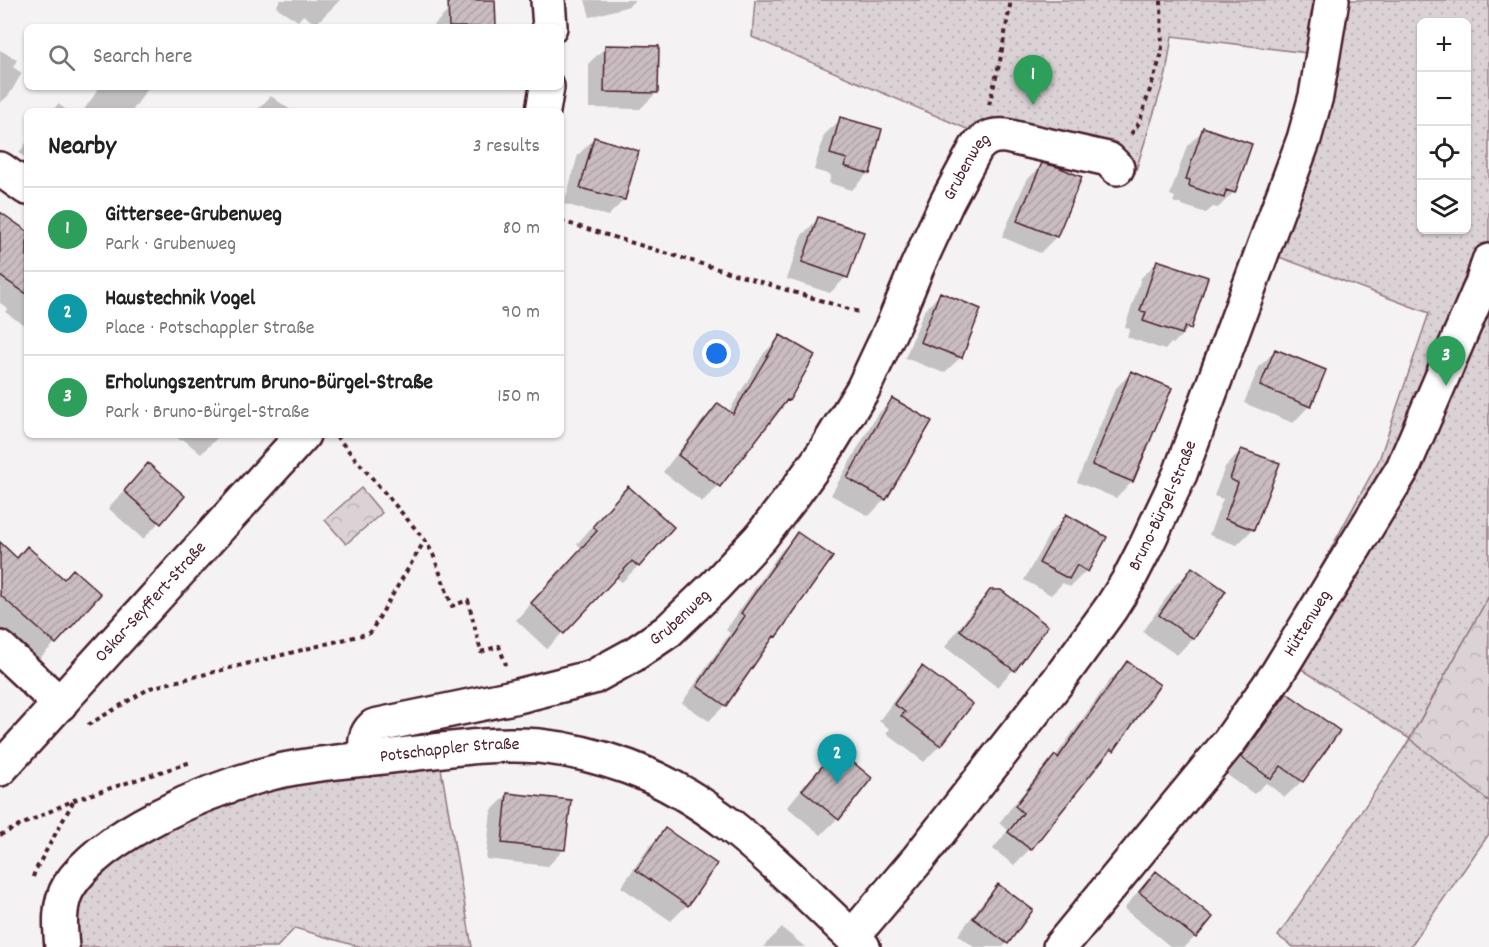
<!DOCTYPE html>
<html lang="en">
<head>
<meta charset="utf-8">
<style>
	body { margin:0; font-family:Dekko,sans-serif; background:#f2f2f2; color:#222 }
	.controls { position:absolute; right:18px; top:18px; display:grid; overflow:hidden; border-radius:9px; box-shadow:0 2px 4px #0004 }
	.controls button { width:54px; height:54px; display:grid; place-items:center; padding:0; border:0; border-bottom:2px solid #e0e0e0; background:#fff; color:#222; font:30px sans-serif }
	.you { position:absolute; left:717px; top:354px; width:21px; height:21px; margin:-15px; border:4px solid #fff; border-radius:50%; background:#1a73e8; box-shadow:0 0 0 9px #1a73e833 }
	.badge { display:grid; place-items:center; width:39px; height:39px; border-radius:50%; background:#ea580c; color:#fff; font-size:20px; font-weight:700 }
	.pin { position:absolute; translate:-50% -50px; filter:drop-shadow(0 2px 3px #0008) }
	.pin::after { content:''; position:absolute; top:32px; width:21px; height:18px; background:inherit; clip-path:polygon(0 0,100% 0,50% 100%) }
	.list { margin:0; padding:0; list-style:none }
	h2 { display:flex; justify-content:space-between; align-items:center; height:78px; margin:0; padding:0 24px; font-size:26px }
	h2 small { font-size:20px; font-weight:400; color:#767676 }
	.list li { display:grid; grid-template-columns:39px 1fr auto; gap:18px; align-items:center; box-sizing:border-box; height:84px; padding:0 24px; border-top:2px solid #e0e0e0 }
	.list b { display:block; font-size:22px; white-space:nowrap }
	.list p { margin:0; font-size:20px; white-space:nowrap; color:#767676 }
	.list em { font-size:20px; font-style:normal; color:#767676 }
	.icon { flex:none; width:33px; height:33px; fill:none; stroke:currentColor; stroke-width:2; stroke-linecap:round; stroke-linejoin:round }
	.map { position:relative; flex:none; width:1489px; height:947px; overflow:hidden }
	.search { position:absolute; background:#fff; box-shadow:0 2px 4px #0004; left:24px; top:24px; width:540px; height:66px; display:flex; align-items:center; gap:15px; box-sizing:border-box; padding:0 21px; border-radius:9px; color:#767676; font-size:22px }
	.panel { position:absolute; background:#fff; box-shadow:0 2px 4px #0004; left:24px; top:108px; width:540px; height:330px; border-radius:9px }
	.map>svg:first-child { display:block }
</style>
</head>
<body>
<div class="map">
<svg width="1489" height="947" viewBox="0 0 1489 947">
	<defs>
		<pattern id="grass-dots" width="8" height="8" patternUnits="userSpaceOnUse" patternTransform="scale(1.5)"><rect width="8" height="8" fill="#dbd2d5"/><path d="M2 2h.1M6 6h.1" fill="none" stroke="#bdb4b7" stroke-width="1.8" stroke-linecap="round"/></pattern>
		<pattern id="forest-crowns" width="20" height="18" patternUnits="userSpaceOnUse" patternTransform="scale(1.5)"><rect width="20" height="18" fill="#dbd2d5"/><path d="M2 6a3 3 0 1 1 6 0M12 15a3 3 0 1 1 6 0" fill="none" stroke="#bdb4b7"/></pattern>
		<pattern id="building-hatch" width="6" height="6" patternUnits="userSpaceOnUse" patternTransform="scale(1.5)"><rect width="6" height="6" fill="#cabdc1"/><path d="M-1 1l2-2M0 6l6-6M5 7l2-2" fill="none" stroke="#afa2a6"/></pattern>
	</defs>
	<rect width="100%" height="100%" fill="#f4f2f2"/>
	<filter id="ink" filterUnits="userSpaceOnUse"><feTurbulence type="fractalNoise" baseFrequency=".0167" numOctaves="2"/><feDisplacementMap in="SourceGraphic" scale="12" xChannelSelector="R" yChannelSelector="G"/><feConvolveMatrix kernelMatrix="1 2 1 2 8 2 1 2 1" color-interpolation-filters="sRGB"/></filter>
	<g filter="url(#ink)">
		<path fill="url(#grass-dots)" stroke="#927880" stroke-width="1.5" fill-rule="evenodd" d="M755,0H1489V596L1410,738L1489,801V834L1410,947H1293L1278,936L1410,739L1275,652L1379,460L1429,313L1263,251L1323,55L1172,36L1166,74L1135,173L988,138L752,37ZM1422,22H1466V230H1422Z
			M438,751L472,947H360L295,928L277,947H62V907L178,808Z"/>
		<path fill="url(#forest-crowns)" stroke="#927880" stroke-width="1.5" d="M361,488L382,513L346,544L325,520Z
			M1489,596V801L1410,739Z"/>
		<path fill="#0003" d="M280,0H340L316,24L303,15L298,21L276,7Z
			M483,0H493L495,27H432L449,10Z
			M585,0H635L629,6L590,17Z
			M606,47L657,92L640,109L589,108V63Z
			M0,50L17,60L13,67L22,73L9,95L0,103Z
			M100,87H149L132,111H83Z
			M271,96L292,111H256Z
			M58,104L68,111H52Z
			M435,107L441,111H431Z
			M841,119L868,173L852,190L829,183L831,175L814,170L824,135Z
			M1204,129L1234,192L1218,208L1213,207L1206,213L1173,202L1175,197L1170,195L1187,146Z
			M595,138L624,200L608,216L564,204L578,155Z
			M27,142V159L19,153Z
			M1042,165L1056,237L1040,253L1002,237L1026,181Z
			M0,214L27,235V327L5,312L8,308L0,303Z
			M819,218L846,277L830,293L787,279L802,235Z
			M1157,262L1189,328L1173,344L1171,343L1165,350L1127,337L1130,329L1125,327L1141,278Z
			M940,294L961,357L944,373L905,358L924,311Z
			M780,337L813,356L787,401L776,412L718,486L702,502L663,472L702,421L718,405L728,413L764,353Z
			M1275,351L1309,406L1293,423L1244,403L1259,367Z
			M1131,373L1132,482L1116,498L1077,482L1115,389Z
			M892,400L885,499L869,516L831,495L876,416Z
			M175,435H220L201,454L183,439L181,441Z
			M1241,450L1253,529L1237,545L1209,535L1223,499L1214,496L1225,467Z
			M148,465L183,497L143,539L108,508Z
			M628,488L638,566L622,582L615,577L547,649L516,620L582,548L577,544L612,504Z
			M1066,516L1086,571L1070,587L1063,583L1051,595L1024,580L1050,533Z
			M798,534L775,636L765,646L725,705L709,721L682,703L730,633L726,630L781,551Z
			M0,544L16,559L64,580L99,594L55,643L35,663L0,632Z
			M1192,569L1224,592L1193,638L1177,655L1143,632L1175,585Z
			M991,591L1046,627L1013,670L997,687L945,647L974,608Z
			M1127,663L1113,750L1096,766L1030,849L1014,865L993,849L1008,830L999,823L1039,773L1055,757L1111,679Z
			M922,668L940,745L924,762L886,733L890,729L879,721L906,684Z
			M1287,695L1338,732L1302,781L1285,797L1266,783L1254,794L1226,774L1271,711Z
			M837,751V819L821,835L787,807L820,767Z
			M507,795L564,849L548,866L486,859L491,811Z
			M665,830L687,905L671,921L621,887L649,847Z
			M1156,873L1195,937L1185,947H1171L1124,909L1140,889Z
			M998,886L1007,943L1003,947H974L958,935L982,903Z
			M782,928L805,947H763Z"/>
		<path fill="url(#building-hatch)" stroke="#4a1f2b" stroke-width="1.5" d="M448,0H495L496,27H449Z
			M605,45L659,46L658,93L604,92Z
			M840,117L882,129L870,174L844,166L847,159L830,154Z
			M1203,127L1252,144L1235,193L1226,190L1224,198L1189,186L1190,180L1186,179Z
			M594,137L639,151L625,200L580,188Z
			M1042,163L1058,167L1082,177L1057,237L1017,221Z
			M0,212L27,231V294L0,276Z
			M818,217L864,232L848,278L802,262Z
			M1157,260L1208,277L1191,329L1185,327L1182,334L1143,321L1146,312L1140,311Z
			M940,292L981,309L962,358L920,342Z
			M780,335L815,355L789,401L787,400L720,487L678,455L718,403L733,414Z
			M1275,349L1326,370L1311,407L1260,386Z
			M1131,371L1172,388L1133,482L1092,465Z
			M892,398L932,421L886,500L847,478Z
			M1241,449L1280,463L1254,530L1225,519L1238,483L1230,479Z
			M148,463L185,496L161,524L124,491Z
			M628,486L674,527L639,567L632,561L564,634L531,603L597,531L593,526Z
			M1066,514L1107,537L1088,572L1077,565L1069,579L1039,563Z
			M797,532L833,557L776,637L774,636L726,706L697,686L745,616L741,613Z
			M0,542L17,558L27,546L64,579L73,569L101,594L56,644L0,595Z
			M1192,567L1226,591L1194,639L1159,615Z
			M990,590H1001L1048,626L1015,671L960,630Z
			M1127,661L1160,685L1114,751L1111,749L1031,850L1008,832L1023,813L1015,806L1055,755L1058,758Z
			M922,666L973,704L941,746L901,716L905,712L894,704Z
			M1287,693L1340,731L1303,782L1281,766L1271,779L1241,757Z
			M837,749L872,778L839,820L802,790Z
			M507,793L571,800L565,850L502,843Z
			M665,828L717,864L688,906L636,870Z
			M1156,871L1213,917L1196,938L1139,892Z
			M998,884L1033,910L1008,944L973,918Z"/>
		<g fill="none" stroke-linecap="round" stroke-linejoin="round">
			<g stroke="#4a1f2b" stroke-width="38">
				<g id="minor">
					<path d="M548,0L550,27"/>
					<path d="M543,111L547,87"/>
					<path d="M0,169L27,188"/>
					<path d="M0,648L60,704"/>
					<path id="s1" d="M368,759C366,745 362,737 374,726L518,696L593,677L633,655L668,631L715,586L760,538L792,497L825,451L863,389L894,323L917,267L947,202L976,148C985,138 992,135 1006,136L1108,159L1117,168"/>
					<path id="s2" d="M0,769L303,435"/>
					<path id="s3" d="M852,937L918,859L1058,681L1111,608L1128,581L1146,546L1180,474L1304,139L1316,96L1332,0"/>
					<path id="s4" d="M62,947C60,927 58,904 69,886C103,833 208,790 267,774C308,763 357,761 400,755C446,750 493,742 539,746C569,749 600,757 628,767C724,802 790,880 863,947"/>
					<path id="s5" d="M1060,947L1229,742L1277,674L1403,468L1482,284L1489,261"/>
				</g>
			</g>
			<path stroke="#4a1f2b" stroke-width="4" stroke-dasharray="4.5 4.5" stroke-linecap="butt" d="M989,105L1000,61L1011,0
				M1131,134L1139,123L1162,53L1161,0
				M561,221L862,313
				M336,436L425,540L433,554L452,606L468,600L481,652L499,646L506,665
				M88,725L150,688L370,633L425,540
				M0,835L74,800L191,762
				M33,877L35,871L73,802"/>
			<use href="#minor" stroke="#fff" stroke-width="33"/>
		</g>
	</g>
	<g text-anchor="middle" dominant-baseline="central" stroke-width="4.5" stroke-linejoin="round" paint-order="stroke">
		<g font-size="18" fill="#4a1f2b" stroke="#fff">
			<text stroke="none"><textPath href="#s1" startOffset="906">Grubenweg</textPath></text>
			<text stroke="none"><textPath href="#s3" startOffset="534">Bruno-Bürgel-Straße</textPath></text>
			<text stroke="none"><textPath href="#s2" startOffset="225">Oskar-Seyffert-Straße</textPath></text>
			<text stroke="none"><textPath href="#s1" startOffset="366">Grubenweg</textPath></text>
			<text stroke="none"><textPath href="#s5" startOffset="408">Hüttenweg</textPath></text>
			<text stroke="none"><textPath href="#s4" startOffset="478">Potschappler Straße</textPath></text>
		</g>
	</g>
</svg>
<div class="controls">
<button>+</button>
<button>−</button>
<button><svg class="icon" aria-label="locate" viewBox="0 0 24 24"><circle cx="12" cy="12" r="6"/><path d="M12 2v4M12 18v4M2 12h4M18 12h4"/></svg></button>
<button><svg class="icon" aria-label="layers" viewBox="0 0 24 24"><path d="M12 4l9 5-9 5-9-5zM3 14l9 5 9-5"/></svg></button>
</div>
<div class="you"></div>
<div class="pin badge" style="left:1033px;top:105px;background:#2e9e5b">1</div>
<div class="pin badge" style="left:837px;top:784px;background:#0f9aa8">2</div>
<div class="pin badge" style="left:1446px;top:386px;background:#2e9e5b">3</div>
<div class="search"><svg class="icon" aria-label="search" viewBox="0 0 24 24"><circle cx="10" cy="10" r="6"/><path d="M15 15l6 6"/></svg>Search here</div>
<section class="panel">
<h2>Nearby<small>3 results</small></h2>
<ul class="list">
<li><span class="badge" style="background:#2e9e5b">1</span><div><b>Gittersee-Grubenweg</b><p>Park · Grubenweg</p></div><em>80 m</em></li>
<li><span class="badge" style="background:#0f9aa8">2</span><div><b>Haustechnik Vogel</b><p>Place · Potschappler Straße</p></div><em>90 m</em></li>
<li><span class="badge" style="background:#2e9e5b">3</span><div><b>Erholungszentrum Bruno-Bürgel-Straße</b><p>Park · Bruno-Bürgel-Straße</p></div><em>150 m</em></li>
</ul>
</section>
</div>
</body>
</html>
